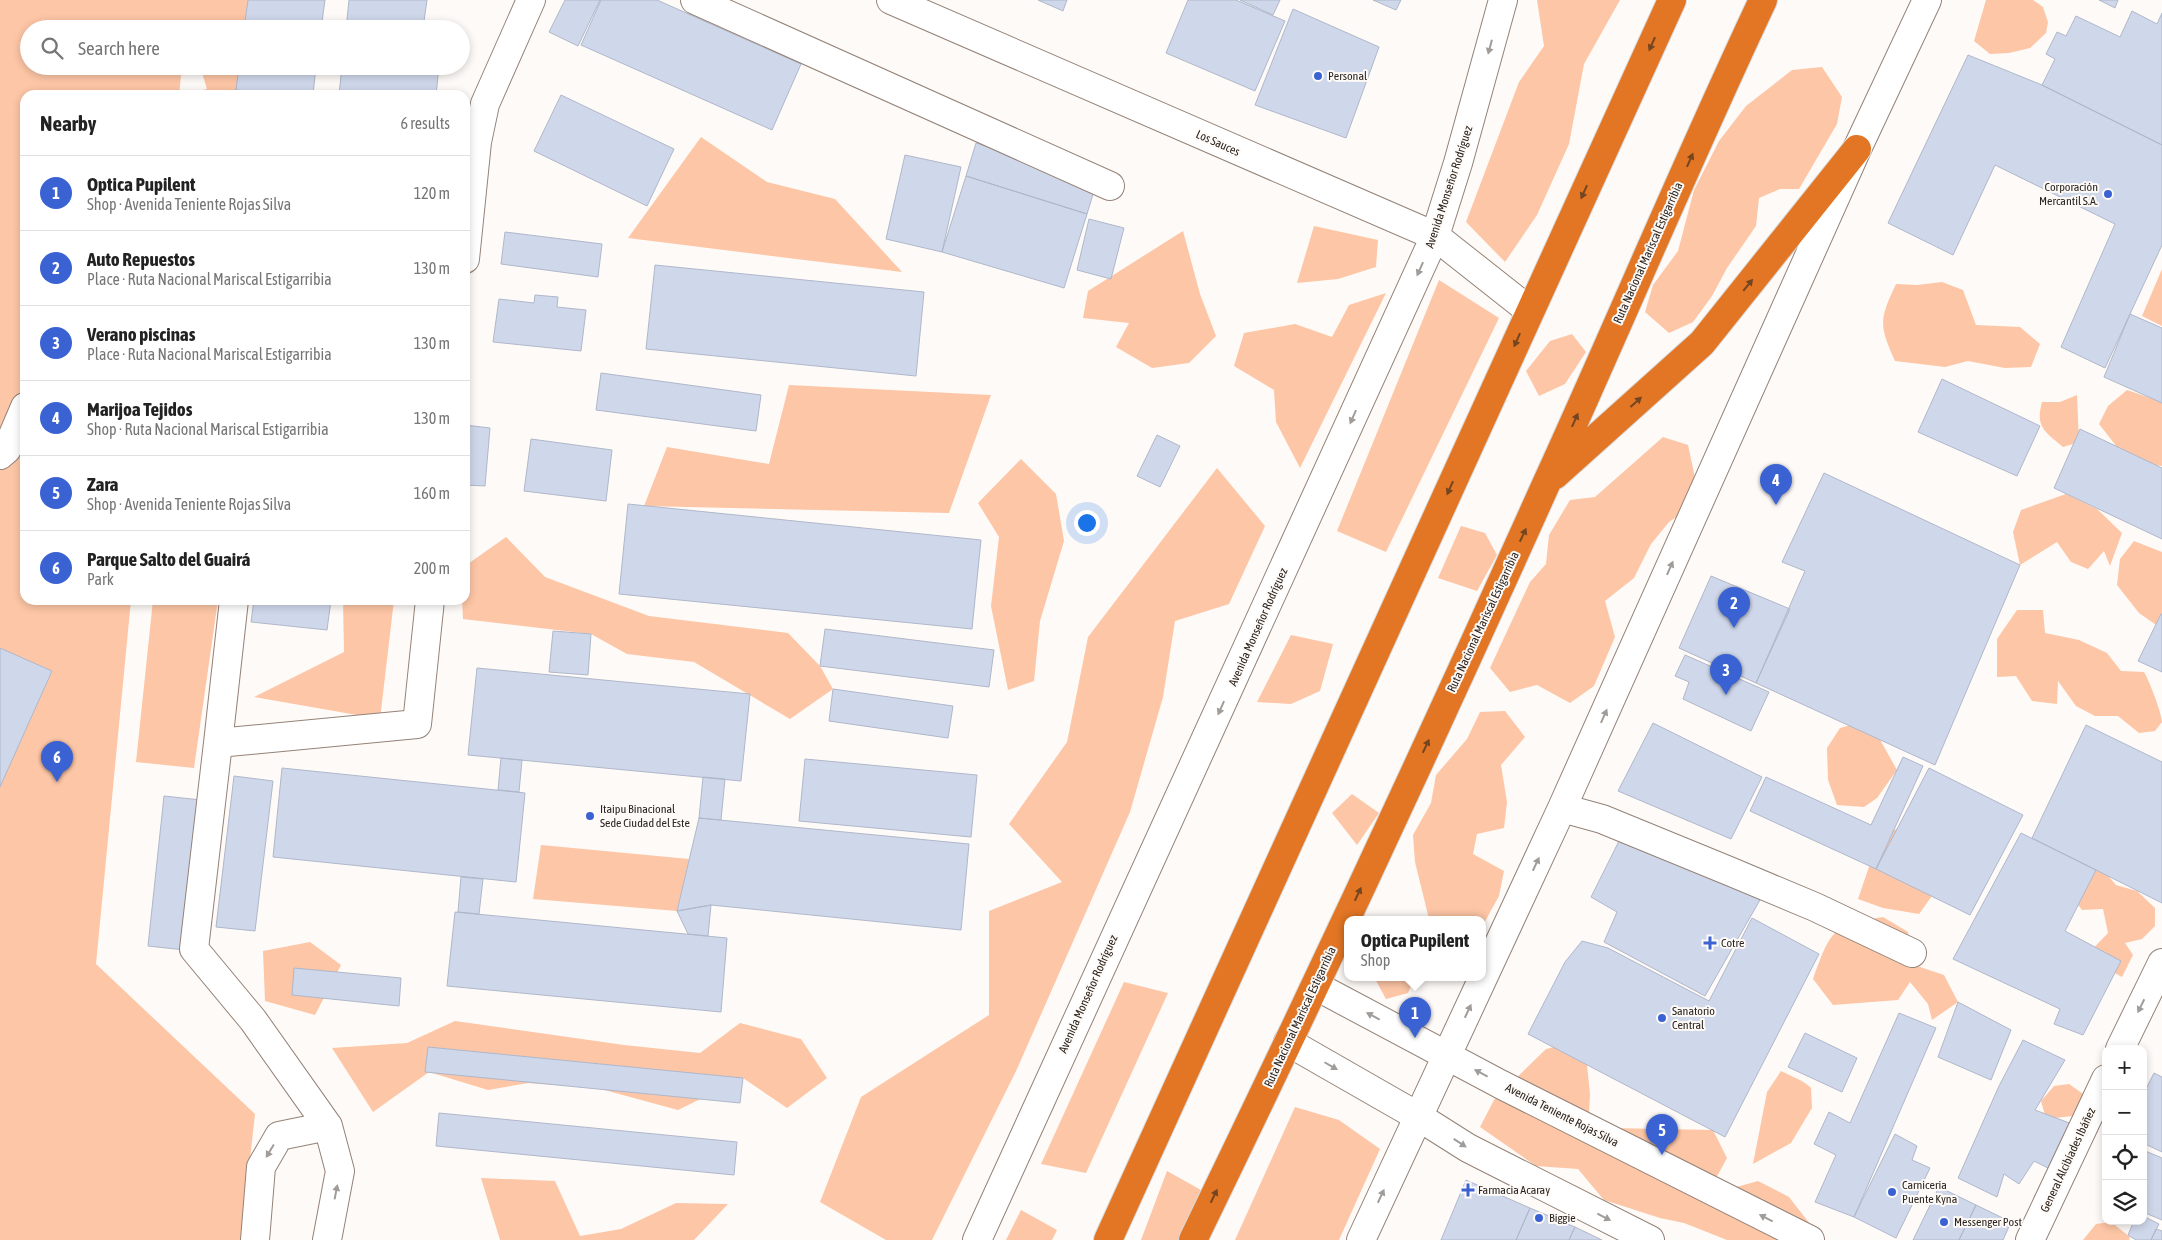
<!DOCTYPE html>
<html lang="en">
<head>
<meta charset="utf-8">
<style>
	body { margin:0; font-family:"Asap Condensed",sans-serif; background:#f6f6f6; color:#222 }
	.controls { position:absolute; right:15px; bottom:15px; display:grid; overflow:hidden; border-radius:10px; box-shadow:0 2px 8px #0003 }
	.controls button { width:45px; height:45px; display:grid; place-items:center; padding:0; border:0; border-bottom:1px solid #e0e0e0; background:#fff; color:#222; font:25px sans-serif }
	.you { position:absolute; left:1086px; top:522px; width:18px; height:18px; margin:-12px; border:4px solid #fff; border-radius:50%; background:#1a73e8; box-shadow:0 0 0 8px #1a73e833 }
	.badge { display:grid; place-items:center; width:32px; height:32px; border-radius:50%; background:#3a62d3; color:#fff; font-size:16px; font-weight:700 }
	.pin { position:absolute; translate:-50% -41px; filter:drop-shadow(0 1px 2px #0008) }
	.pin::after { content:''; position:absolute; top:26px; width:18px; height:15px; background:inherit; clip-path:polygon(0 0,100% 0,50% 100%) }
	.popup { position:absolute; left:1344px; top:916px; width:142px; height:65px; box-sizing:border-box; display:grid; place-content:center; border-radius:10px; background:#fff; filter:drop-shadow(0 1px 4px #0005); font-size:16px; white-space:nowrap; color:#767676 }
	.popup b { font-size:19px; color:#222 }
	.popup::after { content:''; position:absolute; left:50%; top:100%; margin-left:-10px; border:10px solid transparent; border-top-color:#fff }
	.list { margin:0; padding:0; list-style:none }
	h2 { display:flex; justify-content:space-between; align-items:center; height:65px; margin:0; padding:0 20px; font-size:21px }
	h2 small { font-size:16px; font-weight:400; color:#767676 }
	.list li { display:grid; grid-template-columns:32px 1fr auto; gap:15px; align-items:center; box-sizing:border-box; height:75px; padding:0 20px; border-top:1px solid #e0e0e0 }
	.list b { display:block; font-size:19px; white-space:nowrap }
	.list p { margin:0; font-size:16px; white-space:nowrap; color:#767676 }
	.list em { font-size:16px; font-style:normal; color:#767676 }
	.icon { flex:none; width:28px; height:28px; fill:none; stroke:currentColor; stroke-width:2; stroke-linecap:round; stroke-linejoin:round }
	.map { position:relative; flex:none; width:2162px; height:1240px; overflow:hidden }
	.search { position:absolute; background:#fff; box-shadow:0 2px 8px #0003; left:20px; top:20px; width:450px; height:55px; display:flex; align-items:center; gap:12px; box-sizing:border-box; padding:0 18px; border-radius:28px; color:#767676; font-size:19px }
	.panel { position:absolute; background:#fff; box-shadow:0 2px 8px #0003; left:20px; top:90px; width:450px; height:515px; border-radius:15px }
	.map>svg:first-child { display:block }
</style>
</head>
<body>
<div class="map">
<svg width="2162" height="1240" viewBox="0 0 2162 1240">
	<rect width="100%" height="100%" fill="#fefaf7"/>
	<path fill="#fdc6a6" d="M0,0H259L245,29H29V66H182L179,95H25V600H131L96,964L255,1114L241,1240H0Z
		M1537,0H1620L1584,64L1569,144L1537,215L1505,262L1466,222L1519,82L1544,46Z
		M1986,0H2033L2043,7L2048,22L2046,33L2030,48L2009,53L1990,54L1974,41Z
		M200,66H253L252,71L266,95H190V93L207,89Z
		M1822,67L1842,97L1837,124L1799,189H1780L1759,198L1756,226L1727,268L1712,296L1693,322L1669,333L1645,312L1653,285L1678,251L1694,190L1719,141L1746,106L1792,70Z
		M701,137L767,182L835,199L902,272L628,238Z
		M1314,226L1378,240L1376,267L1338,279L1297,283Z
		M1183,231L1200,294L1216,336L1189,363L1152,368L1116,347L1129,323L1083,318L1088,291Z
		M2162,269V326L2142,316Z
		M1439,280L1499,318L1386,552L1337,531Z
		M1942,282L1963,290L1976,325L2020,327L2040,344L2031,367L2005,368L1968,361L1945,367L1895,361C1879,325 1879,320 1896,284L1917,285Z
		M1386,293L1300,468L1276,422L1274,390L1234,366L1244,333L1295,324L1332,337L1349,305Z
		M1572,334L1586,352L1565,384L1539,396L1526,371L1550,341Z
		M789,385L991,395L949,513L644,506L667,447L769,464Z
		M2127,390L2162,402V466L2147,464L2124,456L2099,424L2108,406Z
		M2077,395L2079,442L2063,447C2045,432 2035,427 2042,402H2060Z
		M1663,437L1688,445L1700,501L1669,522L1651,544L1634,578L1605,601L1615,637L1594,686L1570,703L1537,685L1510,692L1490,668L1530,582L1546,564L1549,535L1570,500L1595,497Z
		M1021,459L1056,494L1064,541L1040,621L1034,681L1008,690L991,606L999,537L978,503Z
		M1217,468L1265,526L1229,604L1175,621L1163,697L1130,812L1017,1069L932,1240H886L820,1202L861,1097L989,1015V911L1062,882L1009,824L1067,742L1088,637Z
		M2066,494L2097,509L2122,533L2110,566L2104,551L2088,569L2071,562L2057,542L2020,565L2013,532L2021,510Z
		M1461,526L1485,533L1497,555L1477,591L1438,578Z
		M506,537L545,577L649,616L788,633L820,666L833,689L790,719L694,662L627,654L591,634L463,619L462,600H465V566Z
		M2134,541L2162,552V629L2139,613L2117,585L2120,559Z
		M153,600H218L194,768L136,762Z
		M343,600H394L380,719L254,697L344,652Z
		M2017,610H2043L2045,633L2079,640L2107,653L2121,671L2144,672C2149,680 2162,714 2162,722L2155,731L2139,733L2118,716H2095L2076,706L2058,681L2057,704L2032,701L2016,676L1997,677V639Z
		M1291,635L1333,644L1320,691L1291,704L1257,702Z
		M1505,711L1525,737L1501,765L1507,802L1504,828L1477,834L1473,854L1504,871L1499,896L1483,925L1482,919H1429L1415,862L1413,835L1431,803L1436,775L1467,739L1480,712Z
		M1869,720L1897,770L1877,798L1864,807L1837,805L1828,780L1827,748L1840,728Z
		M1352,794L1379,813L1357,845L1332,813Z
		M1903,826L1939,886L1919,914L1883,908L1858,899L1873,855L1883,835Z
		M541,845L689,859L677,911L533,899Z
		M2078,865L2102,869L2116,885L2137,891L2155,908V926L2142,939L2125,943L2133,955L2122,977L2085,957L2108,933L2103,909L2082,910L2068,892Z
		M1883,917L1908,932L1912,951L1911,964L1944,975L1958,1002L1932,1020L1928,1004L1910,982L1898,1000L1833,1005L1813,979C1831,930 1831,926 1883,917Z
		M310,942L341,965L315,1015L265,1001L263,951Z
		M1374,977H1415L1408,993L1386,999Z
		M1124,982L1168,993L1086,1173L1041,1164Z
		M455,1021L624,1045L700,1053L740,1023L801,1039L827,1078L787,1108L743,1078L678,1110L597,1088L528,1083L488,1090L429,1072L373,1112L332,1048L407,1043Z
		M1562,1045L1587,1065L1590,1094L1589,1114L1612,1128L1713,1130L1727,1158L1715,1180L1733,1188L1758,1181L1789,1197L1810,1224L1807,1240H1727L1684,1223L1660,1218L1604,1200L1578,1169L1536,1166L1480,1127L1494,1100L1546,1049Z
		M1781,1071C1792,1077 1802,1079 1811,1088L1812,1108L1791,1143L1753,1164L1767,1092Z
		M2069,1084L2089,1098L2081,1115L2046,1119L2041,1101L2054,1086Z
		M1295,1107L1339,1120L1380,1149L1339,1240H1235Z
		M1167,1171L1201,1190L1180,1240H1141Z
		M481,1178L555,1181L580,1236L621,1229L676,1203L728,1204L694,1240H500Z
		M1021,1210L1057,1230L1052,1240H1006Z
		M2111,1222L2130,1237L2129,1240H2083L2096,1224Z"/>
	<path fill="#cfd8eb" stroke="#afb7ca" d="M248,0H325L321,29H244Z
		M349,0H427L424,21L444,23L443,29H346Z
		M565,0H600L578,46L549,32Z
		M601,0H657L801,64L772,130L581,45Z
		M1038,0H1067L1063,11Z
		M1188,0H1236L1285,21L1255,91L1166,53Z
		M1240,0H1280L1273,15Z
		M1373,0H1401L1396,10Z
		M2099,0H2118L2115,8Z
		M1293,9L1379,47L1346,138L1255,105Z
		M2132,11L2157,24L2162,13V145L2042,85L2055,59L2046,54L2057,32L2066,36L2076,16L2120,37Z
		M1968,55L2042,85L2162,145V245L2105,368L2061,347L2115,224L1995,165L1953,255L1888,223Z
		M239,66H316L313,95H277L236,90Z
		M342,66H439L436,95H339Z
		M561,95L674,149L647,206L534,151Z
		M976,143L1097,181L1087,214L966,176Z
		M905,155L961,167L942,252L886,239Z
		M966,176L1087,214L1064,288L942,252Z
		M1089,219L1124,228L1111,279L1077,270Z
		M505,232L602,244L598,277L501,264Z
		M655,265L924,292L916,376L646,349Z
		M535,295L558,297L557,307L586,310L581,351L493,342L499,299L534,303Z
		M2130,314L2162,328V403L2104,377Z
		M601,373L761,395L756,431L596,410Z
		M1942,379L2040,426L2017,476L1918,432Z
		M465,425L490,428L485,486L465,485Z
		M2080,429L2162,468V539L2054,488Z
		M1157,435L1180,446L1160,487L1137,476Z
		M531,439L612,450L606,501L524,491Z
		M1824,473L2020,565L1935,765L1756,683L1805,571L1782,562Z
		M628,504L981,540L972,629L619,594Z
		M1711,576L1790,609L1756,683L1679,648Z
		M254,600H331L327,630L251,622Z
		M2161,614H2162V672L2138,661Z
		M825,629L994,650L989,687L820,666Z
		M553,631L591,634L588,675L549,672Z
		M0,648L52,671L0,787Z
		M1685,655L1769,692L1751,731L1683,699L1689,682L1675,676Z
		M477,668L750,694L741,781L468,755Z
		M833,689L953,706L948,738L829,721Z
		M1653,723L1762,777L1731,839L1618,791Z
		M2086,725L2162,762V903L2032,838Z
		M1903,757L1923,766L1876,869L1750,811L1766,777L1871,825Z
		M501,758L522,760L519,792L498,790Z
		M805,759L977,775L971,837L799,821Z
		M282,768L525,793L516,882L273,857Z
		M1929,768L2023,815L1970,915L1876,869Z
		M234,776L273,781L255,931L216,927Z
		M703,777L725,779L721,820L699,818Z
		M164,796L201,800L185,950L148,946Z
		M699,818L969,844L961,930L711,905L677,911Z
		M1623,833L1760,900L1705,996L1604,942L1617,912L1591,897Z
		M2021,833L2096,870L2065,931L2121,961L2083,1035L2054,1024L2060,1009L1953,959Z
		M461,877L483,879L479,914L458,912Z
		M711,905L708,936L688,934L677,911Z
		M455,912L727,938L721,1012L447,986Z
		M1752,918L1819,954L1725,1137L1528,1034L1565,962L1582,941L1608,948L1709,1001Z
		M294,968L401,978L399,1006L292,995Z
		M1958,1002L2011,1030L1991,1080L1938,1057Z
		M1899,1013L1936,1028L1854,1217L1815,1202L1836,1155L1814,1144L1829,1112L1850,1123Z
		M1805,1033L1857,1058L1842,1092L1788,1067Z
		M2023,1040L2065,1060L2035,1110L2072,1124L2052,1170L2034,1161L2019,1184L2004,1174L1997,1197L1958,1178L1999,1086Z
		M428,1047L743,1078L740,1103L425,1072Z
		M2154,1073L2162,1077V1152L2143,1143V1095Z
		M439,1113L737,1142L734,1175L436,1146Z
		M1895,1134L1917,1146L1912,1160L1930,1168L1896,1238L1854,1217Z
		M2143,1150L2162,1158V1220L2143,1212Z
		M1466,1180L1530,1208L1516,1240H1441Z
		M1939,1187L1976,1205L1959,1240H1913Z
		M1976,1205L2011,1222L2003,1240H1959Z
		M1530,1208L1575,1227L1569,1240H1516Z
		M2143,1216L2159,1224L2151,1240H2136L2128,1235L2134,1221H2143Z
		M1575,1227L1602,1240H1569Z
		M2156,1229L2162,1231V1240H2151Z"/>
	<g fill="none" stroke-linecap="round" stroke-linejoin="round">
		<g stroke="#948277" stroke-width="30">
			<path id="minor" d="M695,0L1110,186
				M891,0L1435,236L1530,311
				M465,259L477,142L485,104L531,0
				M0,455L7,449L25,407
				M218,743L234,600
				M1562,808L1602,819L1729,871L1815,907L1912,953
				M1316,986L1500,1084L1810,1240
				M1288,1042L1419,1117L1468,1148L1650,1240
				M2120,1049L2162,963
				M255,1240L261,1167L279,1136L328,1126
				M327,1240L340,1171L328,1126L253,1020L194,949L218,743L417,724L430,600
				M977,1240L1435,236L1458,163L1503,0
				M1361,1240L1562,808L1857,149L1927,0
				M2030,1240L2106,1079"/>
		</g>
		<g stroke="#d9d8d7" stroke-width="30">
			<path id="highway" d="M1555,475L1702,343L1857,149
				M1108,1240L1672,0
				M1193,1240C1315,989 1433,736 1547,482C1620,322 1688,159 1763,0"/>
		</g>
		<use href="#minor" stroke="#fff" stroke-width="28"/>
		<use href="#highway" stroke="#e27624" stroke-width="28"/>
	</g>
	<defs><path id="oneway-solid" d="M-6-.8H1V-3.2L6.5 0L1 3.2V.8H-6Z" transform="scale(1.25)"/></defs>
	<g fill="#744521">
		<use href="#oneway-solid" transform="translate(1652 44) rotate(114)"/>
		<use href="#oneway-solid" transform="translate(1690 160) rotate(-66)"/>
		<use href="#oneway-solid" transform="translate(1584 192) rotate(114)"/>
		<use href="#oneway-solid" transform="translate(1748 285) rotate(-51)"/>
		<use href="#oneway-solid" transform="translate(1517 340) rotate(114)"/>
		<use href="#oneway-solid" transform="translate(1636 402) rotate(-42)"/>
		<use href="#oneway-solid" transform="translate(1575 420) rotate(-66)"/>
		<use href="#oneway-solid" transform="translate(1450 488) rotate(114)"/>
		<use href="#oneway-solid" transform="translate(1523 535) rotate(-65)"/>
		<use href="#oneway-solid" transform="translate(1426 746) rotate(-65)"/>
		<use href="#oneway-solid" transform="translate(1358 894) rotate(-65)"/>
		<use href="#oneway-solid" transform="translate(1214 1196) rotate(-64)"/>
	</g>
	<g fill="#a09c9a">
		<use href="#oneway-solid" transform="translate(1490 47) rotate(105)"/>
		<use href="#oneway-solid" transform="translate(1420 269) rotate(114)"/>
		<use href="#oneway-solid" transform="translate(1353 417) rotate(114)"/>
		<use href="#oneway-solid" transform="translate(1670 568) rotate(-66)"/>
		<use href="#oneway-solid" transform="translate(1221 708) rotate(114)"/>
		<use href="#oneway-solid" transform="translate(1604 716) rotate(-66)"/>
		<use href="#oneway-solid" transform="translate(1536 864) rotate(-65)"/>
		<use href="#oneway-solid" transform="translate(2141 1006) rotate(116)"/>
		<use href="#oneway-solid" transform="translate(1468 1011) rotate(-65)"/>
		<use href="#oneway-solid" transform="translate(1373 1016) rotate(-152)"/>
		<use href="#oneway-solid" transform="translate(1331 1066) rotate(30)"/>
		<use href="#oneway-solid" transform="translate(1481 1073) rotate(-152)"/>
		<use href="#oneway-solid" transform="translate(1460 1143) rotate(33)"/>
		<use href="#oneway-solid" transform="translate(270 1151) rotate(121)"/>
		<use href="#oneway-solid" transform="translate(336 1192) rotate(-79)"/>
		<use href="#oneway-solid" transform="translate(1381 1196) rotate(-65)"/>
		<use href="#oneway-solid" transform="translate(1604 1217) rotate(27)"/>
		<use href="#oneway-solid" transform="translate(1766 1218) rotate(-153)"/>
	</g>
	<g fill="#3a62d3" stroke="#fefaf7" stroke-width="2">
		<circle cx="1318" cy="76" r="5"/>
		<circle cx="2108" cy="194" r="5"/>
		<circle cx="590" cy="816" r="5"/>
		<path d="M1707.5 935.5h5v5h5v5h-5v5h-5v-5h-5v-5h5z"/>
		<circle cx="1662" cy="1018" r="5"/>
		<path d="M1465.5 1182.5h5v5h5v5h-5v5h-5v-5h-5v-5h5z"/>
		<circle cx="1892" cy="1192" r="5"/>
		<circle cx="1539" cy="1218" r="5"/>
		<circle cx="1944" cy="1222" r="5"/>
	</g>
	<g text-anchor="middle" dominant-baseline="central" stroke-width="4" stroke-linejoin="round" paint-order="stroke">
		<g font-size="12" fill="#2b241f" stroke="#fefaf7" text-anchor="start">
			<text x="1328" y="76">Personal</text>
			<text x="2098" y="187" text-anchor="end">Corporación<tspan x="2098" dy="14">Mercantil S.A.</tspan></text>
			<text x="600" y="809">Itaipu Binacional<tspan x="600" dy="14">Sede Ciudad del Este</tspan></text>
			<text x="1721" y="943">Cotre</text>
			<text x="1672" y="1011">Sanatorio<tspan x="1672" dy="14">Central</tspan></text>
			<text x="1902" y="1185">Carniceria<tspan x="1902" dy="14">Puente Kyna</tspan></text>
			<text x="1478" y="1190">Farmacia Acaray</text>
			<text x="1549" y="1218">Biggie</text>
			<text x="1954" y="1222">Messenger Post</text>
		</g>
		<g font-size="12" fill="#2b241f" stroke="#fefaf7">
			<text transform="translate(1218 143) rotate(24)">Los Sauces</text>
			<text transform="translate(1449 187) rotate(-72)">Avenida Monseñor Rodríguez</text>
			<text transform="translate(1648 253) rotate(-66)">Ruta Nacional Mariscal Estigarribia</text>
			<text transform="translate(1483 622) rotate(-65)">Ruta Nacional Mariscal Estigarribia</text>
			<text transform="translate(1258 627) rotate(-66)">Avenida Monseñor Rodríguez</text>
			<text transform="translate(1088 994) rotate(-66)">Avenida Monseñor Rodríguez</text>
			<text transform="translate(1300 1017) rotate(-65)">Ruta Nacional Mariscal Estigarribia</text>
			<text transform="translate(1562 1115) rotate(27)">Avenida Teniente Rojas Silva</text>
			<text transform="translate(2068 1160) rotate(-65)">General Alcibíades Ibáñez</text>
		</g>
	</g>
</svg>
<div class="controls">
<button>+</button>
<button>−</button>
<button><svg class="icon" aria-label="locate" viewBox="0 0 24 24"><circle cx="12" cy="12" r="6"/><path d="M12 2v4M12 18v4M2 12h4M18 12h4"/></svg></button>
<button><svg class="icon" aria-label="layers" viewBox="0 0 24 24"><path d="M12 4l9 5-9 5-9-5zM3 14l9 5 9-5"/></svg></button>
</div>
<div class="you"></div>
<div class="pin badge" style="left:1415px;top:1038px">1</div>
<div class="popup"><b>Optica Pupilent</b>Shop</div>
<div class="pin badge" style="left:1734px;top:628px">2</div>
<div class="pin badge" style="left:1726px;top:695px">3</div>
<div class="pin badge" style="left:1776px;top:505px">4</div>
<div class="pin badge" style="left:1662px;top:1155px">5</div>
<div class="pin badge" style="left:57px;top:782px">6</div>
<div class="search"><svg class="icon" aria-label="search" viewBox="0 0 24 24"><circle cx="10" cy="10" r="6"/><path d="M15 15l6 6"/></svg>Search here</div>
<section class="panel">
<h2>Nearby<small>6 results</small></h2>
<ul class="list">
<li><span class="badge">1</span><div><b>Optica Pupilent</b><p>Shop · Avenida Teniente Rojas Silva</p></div><em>120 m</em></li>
<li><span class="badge">2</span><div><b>Auto Repuestos</b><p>Place · Ruta Nacional Mariscal Estigarribia</p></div><em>130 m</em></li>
<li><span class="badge">3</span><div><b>Verano piscinas</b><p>Place · Ruta Nacional Mariscal Estigarribia</p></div><em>130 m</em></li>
<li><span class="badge">4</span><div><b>Marijoa Tejidos</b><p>Shop · Ruta Nacional Mariscal Estigarribia</p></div><em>130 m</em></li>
<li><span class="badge">5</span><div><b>Zara</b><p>Shop · Avenida Teniente Rojas Silva</p></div><em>160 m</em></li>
<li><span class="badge">6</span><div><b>Parque Salto del Guairá</b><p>Park</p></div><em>200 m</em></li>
</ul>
</section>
</div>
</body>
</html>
